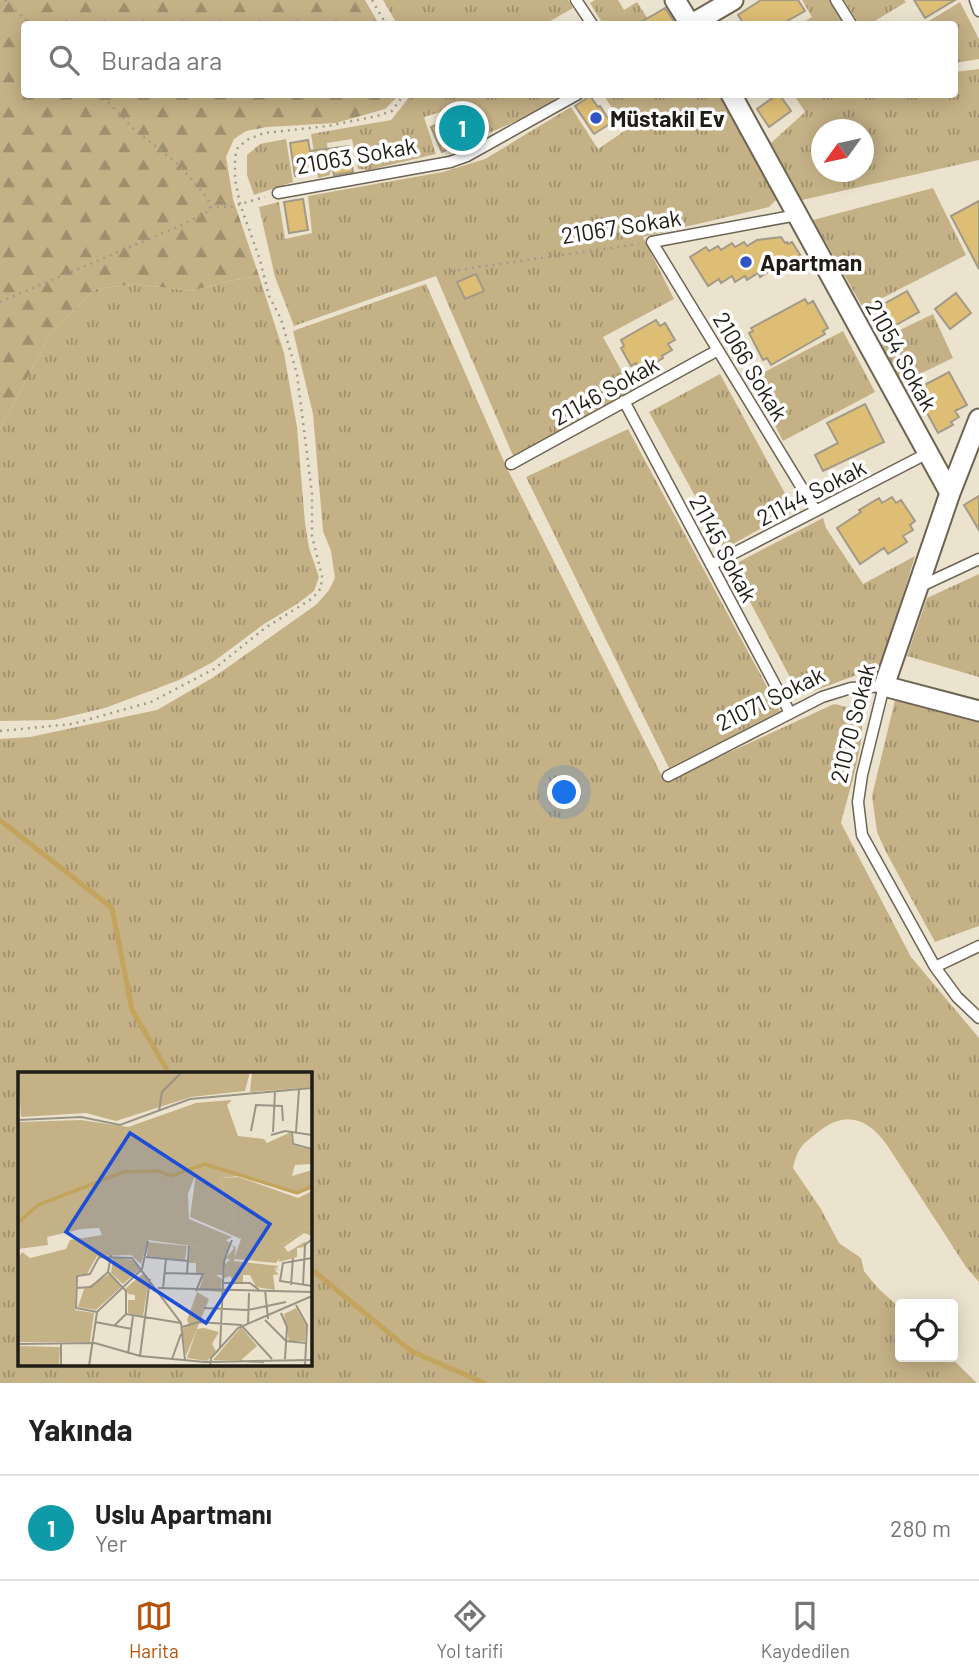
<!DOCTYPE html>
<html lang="tr">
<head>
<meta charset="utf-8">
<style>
	body { margin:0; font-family:Barlow,sans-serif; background:#f2f2f2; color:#222 }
	.controls { position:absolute; right:21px; bottom:21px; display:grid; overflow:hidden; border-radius:7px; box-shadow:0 4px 18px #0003 }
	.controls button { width:63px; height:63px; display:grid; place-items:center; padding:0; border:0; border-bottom:2px solid #e0e0e0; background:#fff; color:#222; font:35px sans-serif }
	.compass { position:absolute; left:811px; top:119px; width:63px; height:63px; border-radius:50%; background:#fff; box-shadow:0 4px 18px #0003; rotate:237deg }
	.you { position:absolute; left:565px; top:793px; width:24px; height:24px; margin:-18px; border:5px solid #fff; border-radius:50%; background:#1a73e8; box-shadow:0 0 0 10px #1a73e833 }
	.badge { display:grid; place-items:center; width:46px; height:46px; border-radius:50%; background:#b45309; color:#fff; font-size:23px; font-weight:700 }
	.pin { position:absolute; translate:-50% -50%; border:4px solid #fff; box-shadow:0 2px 7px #0006 }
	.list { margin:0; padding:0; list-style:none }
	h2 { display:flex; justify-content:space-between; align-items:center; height:91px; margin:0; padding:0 28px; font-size:30px }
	h2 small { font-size:23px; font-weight:400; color:#767676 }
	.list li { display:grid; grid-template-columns:46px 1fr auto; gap:21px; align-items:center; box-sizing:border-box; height:105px; padding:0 28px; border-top:2px solid #e0e0e0 }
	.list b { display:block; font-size:26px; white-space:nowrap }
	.list p { margin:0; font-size:23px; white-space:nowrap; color:#767676 }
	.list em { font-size:23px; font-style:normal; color:#767676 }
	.icon { flex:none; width:38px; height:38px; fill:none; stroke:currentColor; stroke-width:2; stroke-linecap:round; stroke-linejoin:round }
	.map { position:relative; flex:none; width:979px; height:1383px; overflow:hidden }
	.search { position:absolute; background:#fff; box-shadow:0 4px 18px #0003; left:21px; right:21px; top:21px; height:77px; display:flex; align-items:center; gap:18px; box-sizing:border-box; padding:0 24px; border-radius:7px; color:#767676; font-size:26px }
	.sheet { height:196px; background:#fff }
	nav { display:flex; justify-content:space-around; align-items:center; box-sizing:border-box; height:98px; border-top:2px solid #e0e0e0; background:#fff; font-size:19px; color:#767676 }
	nav a { display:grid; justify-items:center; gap:4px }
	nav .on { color:#b45309 }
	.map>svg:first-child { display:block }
</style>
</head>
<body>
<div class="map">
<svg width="979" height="1383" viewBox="0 0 979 1383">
	<defs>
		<pattern id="grass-tufts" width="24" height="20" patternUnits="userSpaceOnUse" patternTransform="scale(1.75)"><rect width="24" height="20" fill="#c5b186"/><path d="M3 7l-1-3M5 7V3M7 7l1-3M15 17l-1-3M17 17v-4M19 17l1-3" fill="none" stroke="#a08f6d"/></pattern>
		<pattern id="forest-firs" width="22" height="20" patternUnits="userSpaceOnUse" patternTransform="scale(1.75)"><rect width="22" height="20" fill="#c5b186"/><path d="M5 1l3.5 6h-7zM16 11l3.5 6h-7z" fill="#a08f6d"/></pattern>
	</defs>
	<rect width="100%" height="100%" fill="#ece3cf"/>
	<path fill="url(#grass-tufts)" fill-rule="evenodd" d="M383,0H568L573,8L545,24H397Z
		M595,0H618L624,10L637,2L651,24H603L590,3Z
		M802,0H830L844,24H800L812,17Z
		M844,0H904L906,2L870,24H859Z
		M960,2L979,39V59L955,63L954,24H924Z
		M979,69V160L802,200L771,143L805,112L794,95L954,94L955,72ZM822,130H864V172H822Z
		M603,94L722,95L749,141L753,155L770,185L776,200L769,207L643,237L674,299L603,337L632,390L514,458L436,276L294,326L275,277L259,207L279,202L285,239L312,233L308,196L443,172L485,159L571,107L598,149L626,130Z
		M411,95H562L522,119L479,137L467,104L424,117L436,154L369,170L358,169L352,139L327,143L330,175L318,178L311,134L391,120Z
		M286,139L293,182L254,195L247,175V155L260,144Z
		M933,188L966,255L863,308L813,220Z
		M259,276L284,353L297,427L305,523L309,548L319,577L314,591L297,604L264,624L213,662L179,680L105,708L54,720L0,721V429L50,335L95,289L137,284L191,291L229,281Z
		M426,284L506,466L665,782L834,704C845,706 856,708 861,720C867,737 846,802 841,823L911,957L979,1038V1282L966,1267L887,1145C867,1117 844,1110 817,1133C802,1145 798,1147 793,1168L821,1209L839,1243L861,1258L864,1271L872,1281L880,1290L900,1308V1357H950L977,1383H0V739L30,737L157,710L214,677L317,604L329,590L335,578L331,551L323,531L313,414L293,331ZM19,1073H310V1364H19Z
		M933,314L953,358L899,384L879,340Z
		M843,331L875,392L783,441L751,379Z
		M720,374L794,510L724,549L649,412Z
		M628,429L780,711L669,768L526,477Z
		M823,518L826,528L863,584L915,556L881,666L800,696L731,566Z
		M979,574V677L907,656L927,598Z
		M895,700L979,722V926L935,942L886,852L877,832L872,796Z"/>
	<path fill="url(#forest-firs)" d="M0,0H365L379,24H24V94L399,95L385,109L336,123L267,127L246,131L234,139L226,157L233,199L259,276L229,281L191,291L137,284L95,289L50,335L0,429Z"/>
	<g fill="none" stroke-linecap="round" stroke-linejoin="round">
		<path stroke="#c3a45c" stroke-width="5" d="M0,820L112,908L132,1010L169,1073
			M310,1268L411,1351L484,1383"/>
	</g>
	<path fill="#debe75" stroke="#a29a87" stroke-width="2" d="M761,0H798L805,11L782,24H744L738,15Z
		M914,0H955L925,18Z
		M665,8L676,24H637L655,14Z
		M778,94H779L791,111L769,127L757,109Z
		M590,96L598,107L600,106L611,123L594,134L575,106Z
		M464,113L474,137L442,152L431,127Z
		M308,140L310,151L349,146L353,172L334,175L333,170L295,176L290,143Z
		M303,199L308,230L289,233L284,202Z
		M979,201V269L951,216Z
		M781,237L785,243L787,242L788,244L792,242L804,261L790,270L789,268L782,272L780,270L775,273L772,270L760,277L758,273L747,280L745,276L735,282L732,276L721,283L719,279L708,286L690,257L706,247L709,251L718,246L721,250L732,243L735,247L744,242L747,246L757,240Z
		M476,274L484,291L465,299L457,282Z
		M907,291L919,312L887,330L875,309Z
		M956,293L971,313L950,329L935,309Z
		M805,299L808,304L813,301L828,328L823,331L825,334L771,365L767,358L763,360L749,333L753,331L751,328Z
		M656,320L660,326L665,323L675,340L668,344L672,350L662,356L663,358L641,371L636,363L631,366L621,348L624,346L621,340Z
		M949,372L967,405L955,411L959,417L951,422L953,425L938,433L921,402L924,401L917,389Z
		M865,404L884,442L823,471L815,455L838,443L827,423Z
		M979,496V530L964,505Z
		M892,497L896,503L901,500L915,521L910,525L913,530L903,536L907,542L888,554L884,548L860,564L837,528L861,512L859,510L879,498L882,503Z"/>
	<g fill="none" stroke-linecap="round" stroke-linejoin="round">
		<g stroke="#6d6453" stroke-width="13">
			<path id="service" d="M576,0L592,24
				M836,0L851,24
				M975,0L979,11
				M278,193L450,162L467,156L578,94
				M797,215L652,242L816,511
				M624,401L790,713
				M511,464L718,350
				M711,565L928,453
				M919,587L979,559
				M668,776L822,697L851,688L884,686L862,775L858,802L862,835L935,967L957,997L979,1018
				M935,967L979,946"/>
		</g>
		<g stroke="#6d6453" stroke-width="23">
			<path id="minor" d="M675,0L690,24
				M692,24L733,0
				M731,94L950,493
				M979,419L950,493L884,686L979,711"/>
		</g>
		<path stroke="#a29b8c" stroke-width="2.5" stroke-dasharray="2 5" stroke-linecap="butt" d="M5,0L30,24
			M372,0L386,24
			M210,207H230L265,197
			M451,271L639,244
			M0,302L175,228L204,214L210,210V205L208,199L179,165L134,129L100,94
			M0,731L72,724L151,702L214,669L265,628L313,598L321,588L322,576L312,536V494L297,374L281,319L269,296L260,260L240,204L235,179V157L238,147L249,139L264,133L328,126L377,116L392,111L404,94"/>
		<use href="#service" stroke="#fff" stroke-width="10"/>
		<use href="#minor" stroke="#fff" stroke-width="19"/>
	</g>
	<g fill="#3054c4" stroke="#fff" stroke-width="2.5">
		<circle cx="596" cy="118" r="7"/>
		<circle cx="746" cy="262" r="7"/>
	</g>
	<g text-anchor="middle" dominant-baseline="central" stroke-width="7" stroke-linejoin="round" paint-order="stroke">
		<g font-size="23" font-weight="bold" fill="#201d16" stroke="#fff" text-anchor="start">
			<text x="610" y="118">Müstakil Ev</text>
			<text x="760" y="262">Apartman</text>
		</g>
		<g font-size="23" fill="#201d16" stroke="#fff">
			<text transform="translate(356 155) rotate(-10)">21063 Sokak</text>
			<text transform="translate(621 226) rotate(-9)">21067 Sokak</text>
			<text transform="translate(902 355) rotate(61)">21054 Sokak</text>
			<text transform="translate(751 366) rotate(59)">21066 Sokak</text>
			<text transform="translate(605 390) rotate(-29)">21146 Sokak</text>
			<text transform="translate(811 492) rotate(-27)">21144 Sokak</text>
			<text transform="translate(724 548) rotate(62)">21145 Sokak</text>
			<text transform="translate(770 698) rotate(-26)">21071 Sokak</text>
			<text transform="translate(852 723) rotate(-76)">21070 Sokak</text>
		</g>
	</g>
	<g transform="translate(18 1072)">
		<rect width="294" height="294" fill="#ece3cf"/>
		<path d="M0,0H232L227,19L173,25L98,49L68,41L3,45ZM234,0H294V15L232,20ZM214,28L209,33L220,64L246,67L249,71L273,60L274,73L294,78V92L277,93L274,104L294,98V117L280,122L221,104L201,106L217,143L207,160L172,145L178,101L170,122L171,147L214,165L208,168L212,171L204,203H198L204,207L203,220L181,218L186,202L178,201V191H171L172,174L195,177L130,168L123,192L113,183L79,184L69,202L58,203L57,238L76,241L72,270H0V187L4,180L12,186L48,177L52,168L84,163L81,156L64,157L29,165L30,173L0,177V50L63,48L110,55L178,31ZM294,153V164L286,161L266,175L270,180L288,169L286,175L279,176V185L261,190L264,173ZM130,170L169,174L167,188L129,184ZM213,173L218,175L216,189L261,194L255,198L261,196L257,199L261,202L255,203L257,218L238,215L232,203H225V210H214L213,204L206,206L207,192L212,188L208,186L216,176ZM95,185L114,188L122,197L105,212L93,201ZM126,201L131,207L125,244L110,241V228H117V223L110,222L108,216ZM91,202L103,215L78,238L60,235L66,217ZM179,220L191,227L168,284L164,257L171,253L169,248ZM278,236L288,253L287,269H271L266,242ZM223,255L239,274L222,289L195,288ZM186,256L201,260L194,272L198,279L189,289L169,286L179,257ZM0,274L42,275L41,294H0Z" fill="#c5b186"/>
		<path d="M221,105L280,126L294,119V153L264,173L265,183L258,191L216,187L223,167L207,160L217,143L201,106Z" fill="#c5b186"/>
		<path fill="none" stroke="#c3a45c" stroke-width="3.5" d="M0,151L20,133L105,100L141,99L153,104L187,92L279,121L294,114"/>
		<path fill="none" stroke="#9a9485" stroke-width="2" d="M141,39L144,20L164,0M0,48L63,45L102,53L172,27L294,16M233,59L238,33L264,34L265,49M255,60L257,19M274,60L275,72L294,77M278,60L281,18M253,63L267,59L294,63M128,185L170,189M294,186L265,191L262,209L294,214M90,200L108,219V242L96,254M147,201L185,202L178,219M169,202L171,174M204,211H232L241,218M273,213L275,186M285,213L287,173L294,167M58,216L73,215L90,200L93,183M140,216L294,220M145,216L148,187M247,218L250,247M278,233L289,253L287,294M186,236L230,238L268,230M79,240L58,236L59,204L72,202L81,185L114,186L163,251L167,288M263,241L269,255L267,287M108,242L163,251M247,248L268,269L288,271M77,250L114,257M230,253L231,221M164,255L181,250L223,253L254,287M0,272L77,271L122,284L187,290L294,288M202,276L206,189L214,168M110,282L115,244M122,284L132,207M154,287L163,262M222,289L246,290M43,294V272M71,294L79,240L124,197L130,169M192,294L193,286L220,256L294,224"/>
		<path fill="#1d4ed8" fill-opacity="0.15" stroke="#1d4ed8" stroke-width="3.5" d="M112,61L252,152L188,251L48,160Z"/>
		<rect width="294" height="294" fill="none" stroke="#201d16" stroke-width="3.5"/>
	</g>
</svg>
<div class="controls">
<button><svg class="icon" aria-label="locate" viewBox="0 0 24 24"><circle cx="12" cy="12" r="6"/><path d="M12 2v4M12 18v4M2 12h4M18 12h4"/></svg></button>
</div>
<svg class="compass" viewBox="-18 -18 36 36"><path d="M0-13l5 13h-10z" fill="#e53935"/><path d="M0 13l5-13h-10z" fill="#767676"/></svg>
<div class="you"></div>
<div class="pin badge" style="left:462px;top:128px;background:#0f9aa8">1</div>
<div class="search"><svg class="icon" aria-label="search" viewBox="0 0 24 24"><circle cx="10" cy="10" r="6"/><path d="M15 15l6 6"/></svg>Burada ara</div>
</div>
<section class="sheet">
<h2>Yakında<small></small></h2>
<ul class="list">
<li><span class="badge" style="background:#0f9aa8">1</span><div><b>Uslu Apartmanı</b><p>Yer</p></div><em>280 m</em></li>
</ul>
</section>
<nav>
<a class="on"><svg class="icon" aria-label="map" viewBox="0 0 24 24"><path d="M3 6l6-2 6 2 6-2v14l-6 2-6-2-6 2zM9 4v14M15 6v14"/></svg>Harita</a>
<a><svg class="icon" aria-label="directions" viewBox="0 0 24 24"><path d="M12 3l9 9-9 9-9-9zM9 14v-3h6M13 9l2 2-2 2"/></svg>Yol tarifi</a>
<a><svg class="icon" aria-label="saved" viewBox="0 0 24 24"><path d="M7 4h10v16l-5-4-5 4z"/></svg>Kaydedilen</a>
</nav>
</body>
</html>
